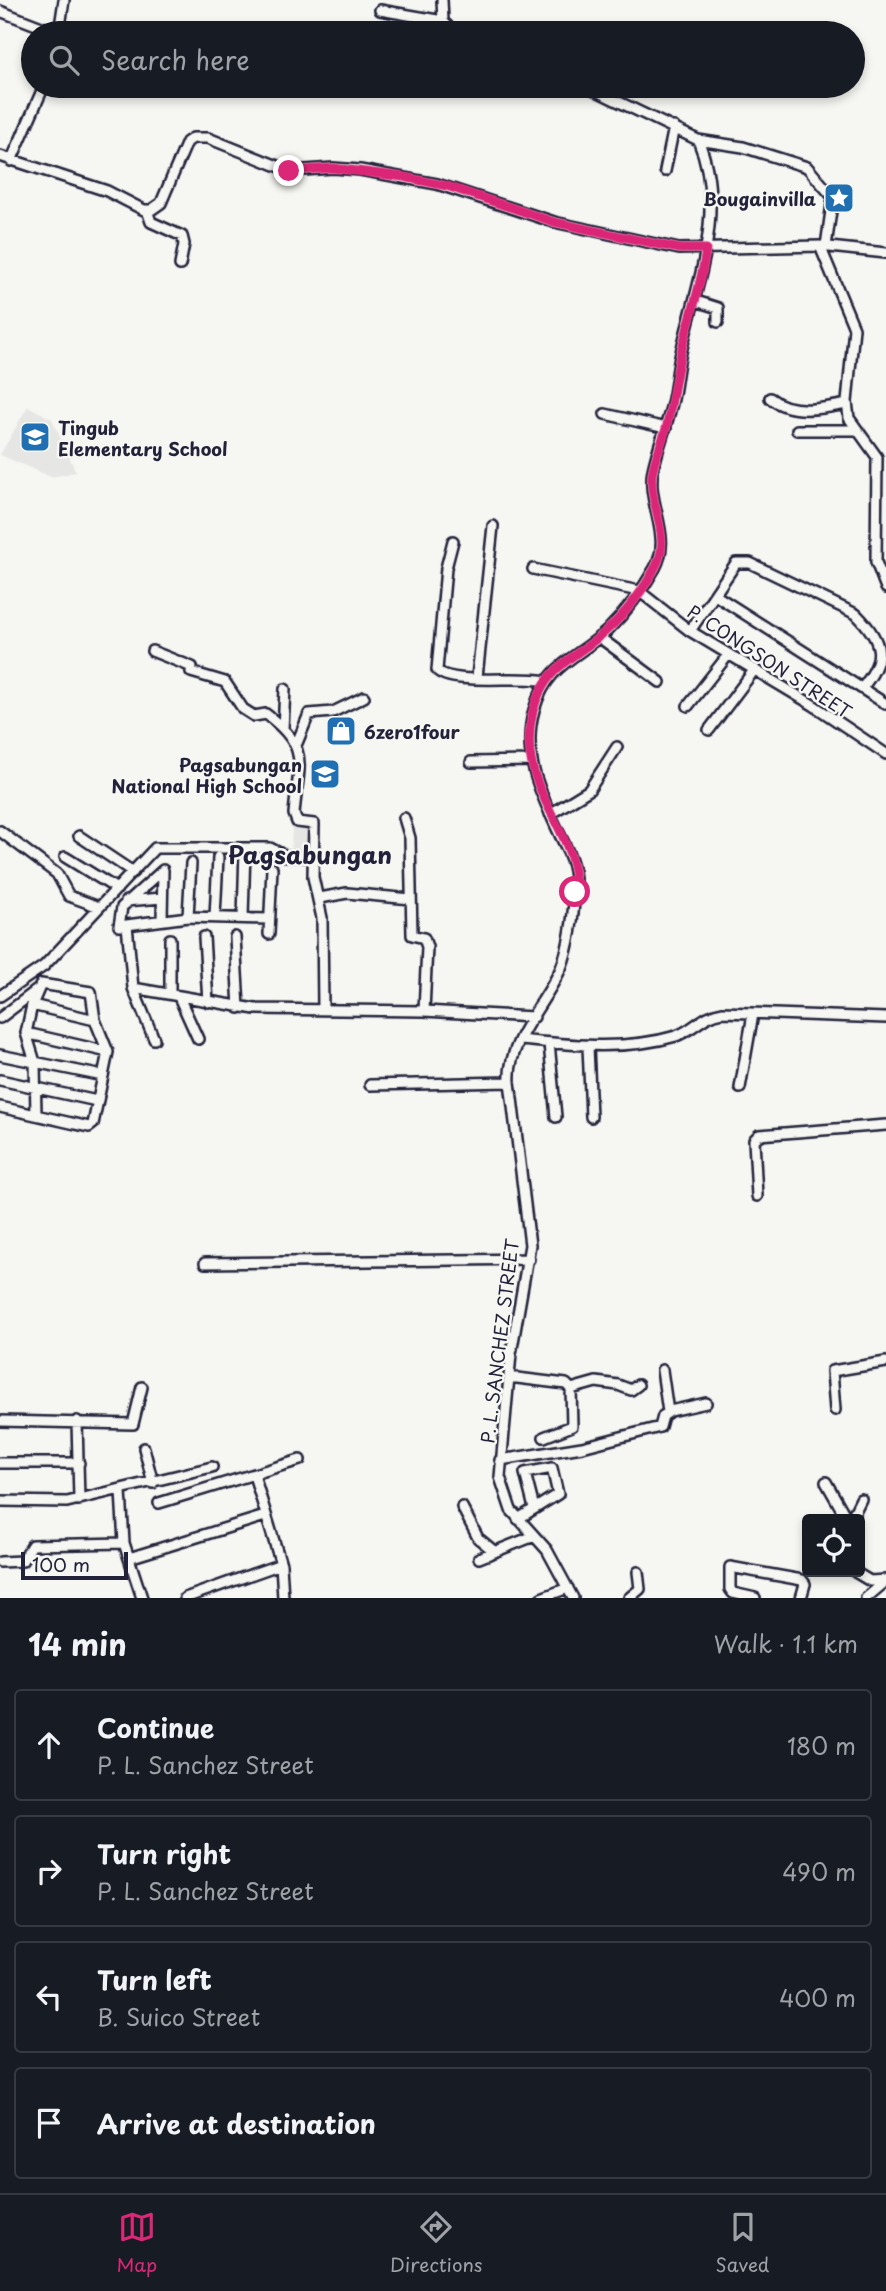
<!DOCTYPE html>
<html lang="en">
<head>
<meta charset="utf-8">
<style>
	body { margin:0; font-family:"Playpen Sans",sans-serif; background:#20242c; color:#f1f3f6 }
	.controls { position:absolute; right:21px; bottom:21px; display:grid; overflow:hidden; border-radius:7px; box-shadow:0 4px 10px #0003 }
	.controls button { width:63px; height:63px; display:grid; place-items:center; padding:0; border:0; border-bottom:2px solid #363941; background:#171b24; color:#f1f3f6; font:35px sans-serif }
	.scale { position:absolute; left:21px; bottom:18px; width:107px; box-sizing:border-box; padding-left:7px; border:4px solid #22223b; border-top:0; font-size:19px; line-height:24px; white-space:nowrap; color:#22223b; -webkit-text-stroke:5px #f6f6f2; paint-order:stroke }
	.stop { position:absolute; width:21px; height:21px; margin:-16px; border:5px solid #db2777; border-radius:50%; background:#fff }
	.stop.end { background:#db2777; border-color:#fff; box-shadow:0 2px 7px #0008 }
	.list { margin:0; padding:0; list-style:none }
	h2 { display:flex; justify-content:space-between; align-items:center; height:91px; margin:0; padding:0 28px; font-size:30px }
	h2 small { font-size:23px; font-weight:400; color:#9ea1a6 }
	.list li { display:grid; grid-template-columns:46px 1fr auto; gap:21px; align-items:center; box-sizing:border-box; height:112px; margin:0 14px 14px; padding:0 14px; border:2px solid #363941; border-radius:7px }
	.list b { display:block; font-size:26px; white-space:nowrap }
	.list p { margin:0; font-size:23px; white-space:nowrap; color:#9ea1a6 }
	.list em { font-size:23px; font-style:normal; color:#9ea1a6 }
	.icon { flex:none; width:38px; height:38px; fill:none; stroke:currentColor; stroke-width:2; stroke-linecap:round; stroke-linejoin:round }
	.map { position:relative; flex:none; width:886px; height:1598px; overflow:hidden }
	.search { position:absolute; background:#171b24; box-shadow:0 4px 10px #0003; left:21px; right:21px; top:21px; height:77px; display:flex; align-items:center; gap:18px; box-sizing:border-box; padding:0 24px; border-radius:38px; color:#9ea1a6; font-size:26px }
	.sheet { height:595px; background:#171b24 }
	nav { display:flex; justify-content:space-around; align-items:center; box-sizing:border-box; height:98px; border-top:2px solid #363941; background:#171b24; font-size:19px; color:#9ea1a6 }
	nav a { display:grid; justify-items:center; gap:4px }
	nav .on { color:#db2777 }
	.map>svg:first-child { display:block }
</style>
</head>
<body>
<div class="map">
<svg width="886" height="1598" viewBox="0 0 886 1598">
	<rect width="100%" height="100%" fill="#f6f6f2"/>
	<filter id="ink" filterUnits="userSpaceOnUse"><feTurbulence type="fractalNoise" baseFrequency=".0143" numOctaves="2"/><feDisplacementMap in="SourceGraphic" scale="14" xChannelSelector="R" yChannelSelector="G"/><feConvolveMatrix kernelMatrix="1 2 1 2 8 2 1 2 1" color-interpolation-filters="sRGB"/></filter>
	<g filter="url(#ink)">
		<path fill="#e6e6e4" d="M28,406L52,419L76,472L51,477L0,455Z
			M292,825L310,827L308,855H291Z"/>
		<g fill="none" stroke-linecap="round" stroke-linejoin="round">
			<g stroke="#22223b" stroke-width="14">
				<path id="minor" d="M442,0L443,21L454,33
					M380,10L443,21
					M0,11L57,33
					M59,33L64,0
					M698,140L743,147L807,167L833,197L826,246
					M0,156L107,191L144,210H151L161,203L187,142L193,138H208L290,171L333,168L360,170L437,184L554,222L679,249L820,246L886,253
					M11,161L44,86
					M665,171L674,127
					M147,210L151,222L182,236L184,244L180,265
					M820,246L854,328L847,402L849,418L877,457L876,562L886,588
					M696,301L718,308V322
					M770,398C791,415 821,409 847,404
					M605,414L666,428
					M797,430H856
					M453,541L446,568L437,670C451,686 520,675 546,681
					M533,569L639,591L690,631L813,705L886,754
					M715,595L886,704
					M690,631L736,563H750L856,614C884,642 886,659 862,688
					M599,637L660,682
					M152,651L192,667L191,672L225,682L243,709L254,716L266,714C312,749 298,764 294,814L297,822L314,824L313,877L322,918L323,1009
					M477,677L493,526
					M688,706L728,655
					M283,729L285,689
					M709,730L755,669
					M297,743L309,714L333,712L364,697
					M471,762L530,761
					M550,814L589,790L617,747
					M404,818L410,838L412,935L424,938L427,947L424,1011
					M0,831L57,874L69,896L99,907
					M79,836L133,872
					M65,857L117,889
					M163,870L122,907L119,926L188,917L269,919
					M320,898L347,893L411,899
					M126,901L162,898
					M188,917L191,863
					M215,917L218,857
					M243,918L245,848
					M162,919L163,870
					M127,925L133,988L154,1039
					M269,934L272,868
					M204,937L208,1002
					M235,937L239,1008
					M133,988L255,1009L424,1011L534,1017
					M170,994V939
					M0,996L44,966L155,848H270L285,856L313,857
					M179,997L198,1039
					M32,1005L95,1020
					M0,1018L37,990
					M26,1033L108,1052
					M520,1040C572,1045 625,1051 676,1036C694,1030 702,1015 723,1012L886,1018
					M549,1043L556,1117
					M588,1046L591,1117
					M0,1055L103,1076
					M0,1080L97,1101
					M370,1085L510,1082
					M740,1088L753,1014
					M0,1107L89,1127L93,1124L108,1052L95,1020L91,992L41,984L32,1005L26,1033L35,1062L36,1115
					M757,1196L754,1140L759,1135L886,1125
					M205,1263L529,1259
					M662,1370L668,1412
					M509,1377L566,1384L571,1389L596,1382L618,1385L631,1390L638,1385
					M835,1410L832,1371L886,1362
					M0,1421L133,1424L142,1387
					M77,1421L79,1500
					M544,1437L572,1426L571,1389
					M144,1448L153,1483
					M500,1460L582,1447L660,1427L663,1416L670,1411L706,1403
					M0,1463H79
					M254,1475L281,1564L283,1598
					M826,1482L847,1519
					M121,1491L124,1543L142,1598
					M0,1501L67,1502L212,1467
					M159,1503L300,1460
					M462,1507L478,1538L495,1552
					M518,1519L558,1494L552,1468L525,1473L534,1508
					M851,1519L861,1499
					M129,1558L265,1516
					M479,1558L534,1536
					M0,1562L22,1561L32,1545L124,1543
					M855,1572L870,1581L886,1580
					M185,1598L281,1564
					M541,1598L568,1588
					M573,1598L547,1550L511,1510L500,1477L511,1354L530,1245L510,1082C507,1040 545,1005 561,968C570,945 574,910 575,885C576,867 568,851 560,835C541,794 521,756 534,710C547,664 576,659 607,631C626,612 642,591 655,568C673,536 646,503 653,470C658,446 668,423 673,399C676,385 677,371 680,357C695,288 728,210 698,140L586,86
					M629,1598L640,1589L638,1572
					M755,1598L733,1593L730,1589V1567L802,1580L805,1584L801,1598
					M866,1598L885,1582"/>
			</g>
			<use href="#minor" stroke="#f6f6f2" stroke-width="9"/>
		</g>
	</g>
	<g fill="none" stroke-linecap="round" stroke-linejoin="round" filter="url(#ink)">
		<path stroke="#db2777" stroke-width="9" d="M289,171L333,168L404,177L447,186L554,222L680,249H706C702,286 688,321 680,357C675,380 672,402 667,425C663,442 654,458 652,475C649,505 671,535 657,564C645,588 626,613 606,631C575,659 545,665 533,711C513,790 580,828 575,892"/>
	</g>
	<defs>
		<g id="sight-square" transform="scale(1.575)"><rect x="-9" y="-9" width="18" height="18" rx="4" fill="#1f6fb2" stroke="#f6f6f2"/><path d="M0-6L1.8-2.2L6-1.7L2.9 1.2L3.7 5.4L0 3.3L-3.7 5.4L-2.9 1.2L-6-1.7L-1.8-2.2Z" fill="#fff"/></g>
		<g id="school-square" transform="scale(1.575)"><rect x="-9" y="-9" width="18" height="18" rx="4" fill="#1f6fb2" stroke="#f6f6f2"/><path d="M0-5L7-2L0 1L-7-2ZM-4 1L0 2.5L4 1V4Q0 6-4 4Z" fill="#fff"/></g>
		<g id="shop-square" transform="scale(1.575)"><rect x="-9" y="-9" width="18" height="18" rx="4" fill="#1f6fb2" stroke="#f6f6f2"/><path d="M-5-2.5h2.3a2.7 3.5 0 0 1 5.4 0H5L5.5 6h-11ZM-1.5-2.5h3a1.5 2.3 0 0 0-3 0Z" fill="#fff"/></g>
	</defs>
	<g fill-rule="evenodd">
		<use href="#sight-square" x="839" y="198"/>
		<use href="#school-square" x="35" y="437"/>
		<use href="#shop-square" x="341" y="731"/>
		<use href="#school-square" x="325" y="774"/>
	</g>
	<g text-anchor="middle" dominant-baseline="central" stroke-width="5" stroke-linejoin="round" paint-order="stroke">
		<g font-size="18" font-weight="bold" fill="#22223b" stroke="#f6f6f2" text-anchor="end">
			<text x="816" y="198">Bougainvilla</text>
			<text x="58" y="427" text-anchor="start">Tingub<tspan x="58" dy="21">Elementary School</tspan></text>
			<text x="364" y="731" text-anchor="start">6zero1four</text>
			<text x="302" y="764">Pagsabungan<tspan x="302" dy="21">National High School</tspan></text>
		</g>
		<g font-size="18" fill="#22223b" stroke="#f6f6f2">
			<text transform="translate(770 661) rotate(33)">P. CONGSON STREET</text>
			<text transform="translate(499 1341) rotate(-83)">P. L. SANCHEZ STREET</text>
		</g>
		<g font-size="24" font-weight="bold" fill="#22223b" stroke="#f6f6f2">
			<text x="310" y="854">Pagsabungan</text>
		</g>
	</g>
</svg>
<div class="controls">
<button><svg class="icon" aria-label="locate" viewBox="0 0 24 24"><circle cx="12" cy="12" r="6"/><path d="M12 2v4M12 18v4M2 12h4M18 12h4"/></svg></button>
</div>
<div class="scale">100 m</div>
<div class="stop" style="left:575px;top:892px"></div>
<div class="stop end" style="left:289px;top:171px"></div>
<div class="search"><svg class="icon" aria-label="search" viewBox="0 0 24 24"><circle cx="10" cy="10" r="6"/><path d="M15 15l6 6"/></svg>Search here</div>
</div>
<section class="sheet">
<h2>14 min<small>Walk · 1.1 km</small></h2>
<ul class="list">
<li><svg class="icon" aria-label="ahead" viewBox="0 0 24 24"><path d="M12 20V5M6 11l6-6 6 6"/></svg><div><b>Continue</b><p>P. L. Sanchez Street</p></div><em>180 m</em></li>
<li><svg class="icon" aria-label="right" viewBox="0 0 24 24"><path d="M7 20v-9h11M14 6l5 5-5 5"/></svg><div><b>Turn right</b><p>P. L. Sanchez Street</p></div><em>490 m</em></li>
<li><svg class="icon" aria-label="left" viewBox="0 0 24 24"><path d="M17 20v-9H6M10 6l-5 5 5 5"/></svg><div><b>Turn left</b><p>B. Suico Street</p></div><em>400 m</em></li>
<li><svg class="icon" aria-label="arrive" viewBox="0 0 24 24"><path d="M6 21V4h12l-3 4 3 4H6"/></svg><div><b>Arrive at destination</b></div></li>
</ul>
</section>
<nav>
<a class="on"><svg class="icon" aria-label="map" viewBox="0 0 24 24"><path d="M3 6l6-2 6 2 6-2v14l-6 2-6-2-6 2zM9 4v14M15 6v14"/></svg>Map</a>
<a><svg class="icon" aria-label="directions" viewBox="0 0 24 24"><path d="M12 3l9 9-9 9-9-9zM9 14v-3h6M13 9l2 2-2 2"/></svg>Directions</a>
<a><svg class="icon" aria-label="saved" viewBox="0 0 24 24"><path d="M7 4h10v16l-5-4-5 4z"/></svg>Saved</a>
</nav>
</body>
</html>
